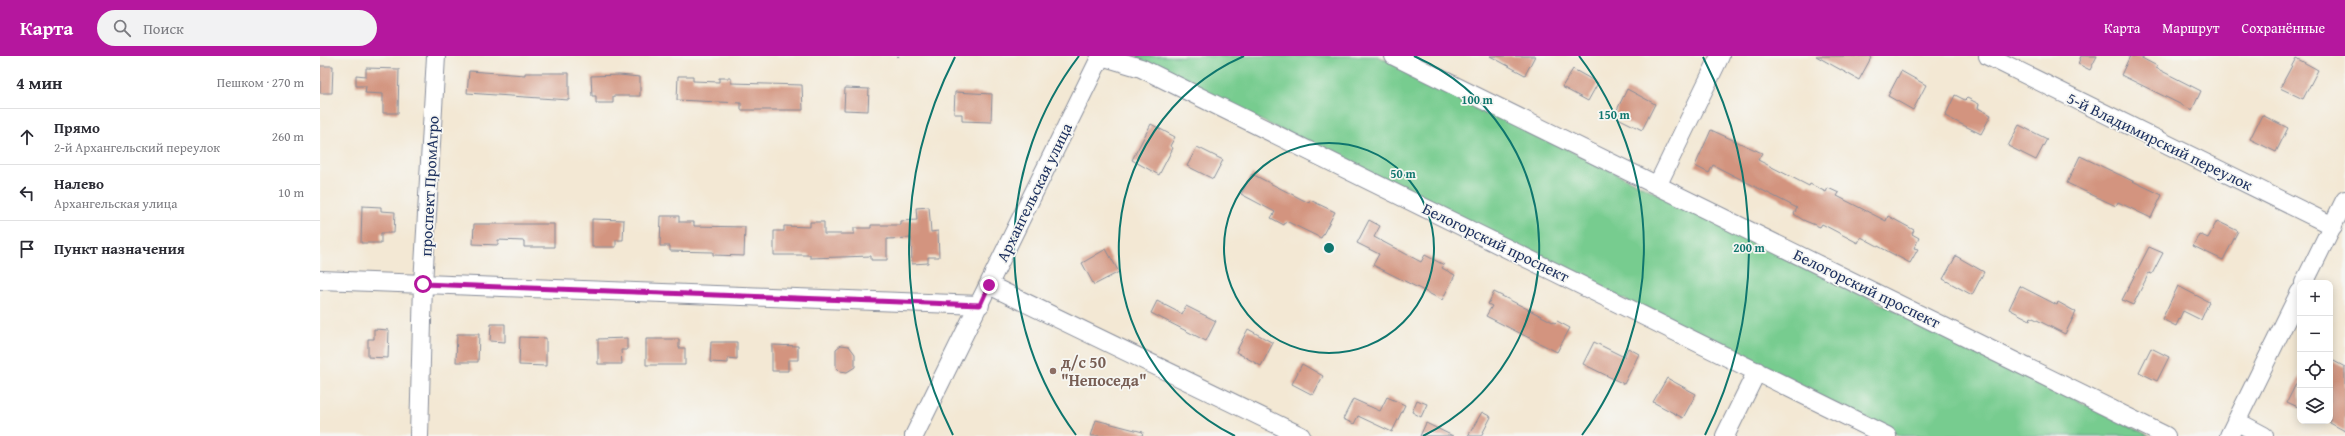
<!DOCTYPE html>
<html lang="ru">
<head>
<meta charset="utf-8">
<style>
	body { margin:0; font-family:"Gentium Book Plus",serif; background:#f2f2f3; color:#2b2b33 }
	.controls { position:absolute; right:12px; bottom:12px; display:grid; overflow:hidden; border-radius:8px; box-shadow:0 2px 10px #0003 }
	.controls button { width:36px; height:36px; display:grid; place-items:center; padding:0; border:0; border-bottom:1px solid #e1e1e2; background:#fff; color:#2b2b33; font:20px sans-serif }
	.stop { position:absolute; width:12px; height:12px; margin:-9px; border:3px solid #b5179e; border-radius:50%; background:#fff }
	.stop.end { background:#b5179e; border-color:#fff; box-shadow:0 1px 4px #0008 }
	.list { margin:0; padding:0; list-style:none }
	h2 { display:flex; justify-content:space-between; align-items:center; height:52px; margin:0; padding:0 16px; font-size:17px }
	h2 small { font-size:13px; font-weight:400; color:#7c7c81 }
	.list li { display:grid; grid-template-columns:26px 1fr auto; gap:12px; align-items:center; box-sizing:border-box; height:56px; padding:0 16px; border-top:1px solid #e1e1e2 }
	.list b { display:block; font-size:15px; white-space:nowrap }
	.list p { margin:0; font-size:13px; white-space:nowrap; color:#7c7c81 }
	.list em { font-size:13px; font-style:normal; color:#7c7c81 }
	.icon { flex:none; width:22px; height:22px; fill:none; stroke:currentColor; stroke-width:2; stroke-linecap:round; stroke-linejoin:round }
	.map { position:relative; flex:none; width:2025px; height:380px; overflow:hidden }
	header { display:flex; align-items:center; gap:24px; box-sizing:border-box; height:56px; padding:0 20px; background:#b5179e; color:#fff }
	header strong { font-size:19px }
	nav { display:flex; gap:22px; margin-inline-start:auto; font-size:14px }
	.search { width:280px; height:36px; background:#f2f2f3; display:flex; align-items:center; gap:10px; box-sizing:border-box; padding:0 14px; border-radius:22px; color:#7c7c81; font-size:15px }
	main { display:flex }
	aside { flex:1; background:#fff }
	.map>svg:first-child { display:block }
</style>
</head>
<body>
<header>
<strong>Карта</strong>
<div class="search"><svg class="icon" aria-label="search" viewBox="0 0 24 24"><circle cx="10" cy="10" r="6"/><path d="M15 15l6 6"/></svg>Поиск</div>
<nav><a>Карта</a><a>Маршрут</a><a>Сохранённые</a></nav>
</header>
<main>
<aside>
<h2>4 мин<small>Пешком · 270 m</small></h2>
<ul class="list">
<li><svg class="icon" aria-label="ahead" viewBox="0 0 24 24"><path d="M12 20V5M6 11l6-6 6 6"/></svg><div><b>Прямо</b><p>2-й Архангельский переулок</p></div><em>260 m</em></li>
<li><svg class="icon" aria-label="left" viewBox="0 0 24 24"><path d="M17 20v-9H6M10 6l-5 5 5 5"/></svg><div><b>Налево</b><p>Архангельская улица</p></div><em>10 m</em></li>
<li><svg class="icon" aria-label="arrive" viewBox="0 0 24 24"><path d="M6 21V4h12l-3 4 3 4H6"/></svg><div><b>Пункт назначения</b></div></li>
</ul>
</aside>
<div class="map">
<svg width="2025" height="380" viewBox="0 0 2025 380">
	<rect width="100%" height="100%" fill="#f6f6f2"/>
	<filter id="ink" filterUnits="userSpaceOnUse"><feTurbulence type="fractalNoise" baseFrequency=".025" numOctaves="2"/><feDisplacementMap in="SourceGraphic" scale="8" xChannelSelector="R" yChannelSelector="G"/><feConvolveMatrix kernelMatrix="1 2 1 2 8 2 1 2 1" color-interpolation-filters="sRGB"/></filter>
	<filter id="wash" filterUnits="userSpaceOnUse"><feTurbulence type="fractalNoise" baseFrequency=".012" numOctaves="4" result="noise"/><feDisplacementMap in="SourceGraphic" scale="16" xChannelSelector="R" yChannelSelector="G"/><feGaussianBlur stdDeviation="0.9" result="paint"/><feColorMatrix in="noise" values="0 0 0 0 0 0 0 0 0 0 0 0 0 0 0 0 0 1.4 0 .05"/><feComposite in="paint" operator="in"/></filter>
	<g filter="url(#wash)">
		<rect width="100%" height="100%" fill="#f3e8d4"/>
		<path fill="#77cc8f" stroke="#497e76" d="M817,0H1058L1830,380H1580L819,4Z"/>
		<g id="blocks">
			<path fill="#d3947f" d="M1170,0H1215L1205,19Z
				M1496,0H1552L1539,24Z
				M1761,0H1777L1770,14L1758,8Z
				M1810,0H1818L1837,10L1836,12L1881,35L1872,54L1801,19Z
				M1976,2L1998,14L1983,43L1960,32Z
				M0,10H13L12,37H0Z
				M46,12L79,13L78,57H63V38L45,37L46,30H36V19L46,20Z
				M1253,13L1278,27L1268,45L1242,31Z
				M149,15L205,19V17H249V44L147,37Z
				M1581,15L1606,29L1593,54L1568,40Z
				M299,19L320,21V40H293V47H276V40H272L271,20Z
				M358,20H373V25L399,26V22H411V27L482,29L483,54H421V47L357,44Z
				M525,32L549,33L548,55L524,54Z
				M1307,33L1335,48L1322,74L1294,60Z
				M635,36L672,38L671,66L642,65V58H634Z
				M1635,39L1645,44L1647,42L1659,48L1658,52L1671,59L1661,78L1625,60Z
				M1942,59L1968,72L1956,96L1930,83Z
				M831,68L855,81L850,90L853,92L839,119L812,104Z
				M1699,69L1727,83L1716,104L1688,90Z
				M1391,74L1442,97L1438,104L1489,130L1490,128L1506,136L1508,132L1519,137L1517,140L1566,165L1568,160L1594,174L1592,178L1599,182L1594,192L1598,193L1590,207L1541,181L1538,187L1502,168L1500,171L1483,164L1474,158L1477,152L1393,109L1389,117L1375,110Z
				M877,91L903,104L893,123L867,110Z
				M1760,100L1842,139L1831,162L1798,146L1796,150L1747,127Z
				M932,118L989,147L990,144L1015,156L1001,182L966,165L964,169L951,162L955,156L921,138Z
				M42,150L61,151V155L75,156L74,177H61V187H41Z
				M609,151L611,176L618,175L619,201H608V207L592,208L591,182L567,183V204H551V200L490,202V199H454V175H464V170L490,171V166H504V178H534V172H551V169H581V165L597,164L596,152Z
				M341,160H359V166H374V170L425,171L424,200L393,199V196L350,195V190H340Z
				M272,163L304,164L303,184H296V191H272Z
				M1049,164L1060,170L1054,181L1101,206L1105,199L1124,209L1122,212L1135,219L1122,244L1053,209L1059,198L1037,187Z
				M1897,165L1918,175L1903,204L1873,190L1879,178L1888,182Z
				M154,168H234V191H204V185L178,184V189L153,188Z
				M1829,191L1843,197L1832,218L1829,217L1813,249L1802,244Z
				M786,193L799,216L774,229L762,207Z
				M1636,200L1664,216L1652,239L1623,223Z
				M1700,230L1737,249L1738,246L1756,256L1745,278L1711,261L1710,264L1689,253Z
				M1858,230L1889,246L1881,264L1863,255L1856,270L1842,263Z
				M1174,236L1235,267L1237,265L1250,272L1237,296L1166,260L1172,250L1168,248Z
				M837,245L862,258L866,250L896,265L886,285L831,257Z
				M171,268H185V286L170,285Z
				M54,273L69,274L68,302L48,301V283H54Z
				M928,273L953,287L941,310L916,296Z
				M137,278H159L158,306H136Z
				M200,281L226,282V310L199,309Z
				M307,282V294H301L302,308H278V283Z
				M326,283H359V292H365V309H326Z
				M391,286H417V303L408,302V307L390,306Z
				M1274,286L1304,301L1308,292L1319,298L1304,328L1263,308Z
				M452,289L478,290V304H468V315H452Z
				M521,289L529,290L535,298V311L527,316L520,315L516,311V293Z
				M1831,292L1849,301L1837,325L1819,316Z
				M2010,303L2025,311V375L2010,367Z
				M982,308L1003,320L993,339L972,328Z
				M1980,320V352L1967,346Z
				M1347,322L1376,338L1363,362L1333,346Z
				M1067,341L1085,349L1072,376L1038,360L1034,368L1023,363L1033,343L1060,355Z
				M1097,344L1107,348L1101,361L1092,356Z
				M1162,356L1171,361L1161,380H1148Z
				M776,364L823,376L822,380H771Z
				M1106,367L1133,380H1100Z"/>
		</g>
	</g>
	<g filter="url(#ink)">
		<use href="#blocks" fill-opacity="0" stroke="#878c99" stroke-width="1"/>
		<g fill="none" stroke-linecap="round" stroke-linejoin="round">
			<g stroke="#878c99" stroke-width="20">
				<path id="minor" d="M1074,0L1846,380
					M1668,0L2013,170
					M1338,128L1400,0
					M0,224L660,249
					M1984,227L2025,144
					M669,229L981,380
					M1916,365L1944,380
					M99,380L103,228L116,0
					M594,380L781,0L821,12L1567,380
					M1405,380L1437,315
					M1909,380L1980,236"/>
			</g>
			<path stroke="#878c99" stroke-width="2.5" stroke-dasharray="3 3" stroke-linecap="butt" d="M578,1V0"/>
			<use href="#minor" stroke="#fff" stroke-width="18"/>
		</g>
	</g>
	<g fill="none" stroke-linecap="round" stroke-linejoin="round" filter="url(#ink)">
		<path stroke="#b5179e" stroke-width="5" d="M103,228L660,249L669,229"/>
	</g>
	<g fill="none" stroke="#0f766e" stroke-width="2">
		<circle cx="1009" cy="192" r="105"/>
		<path d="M915 380A210 210 0 0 1 924 0M1094 0A210 210 0 0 1 1103 380"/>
		<path d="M756 379A315 315 0 0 1 759 0M1259 0A315 315 0 0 1 1262 379"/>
		<path d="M633 379A420 420 0 0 1 635 1M1383 1A420 420 0 0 1 1385 379"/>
	</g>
	<circle fill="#8d6e63" stroke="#f6f6f2" stroke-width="1.5" cx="733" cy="315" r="4"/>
	<g text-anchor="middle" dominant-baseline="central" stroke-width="3.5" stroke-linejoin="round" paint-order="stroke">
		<g font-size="16" fill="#1b2f5e" stroke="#f6f6f2">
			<text transform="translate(1840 85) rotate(26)">5-й Владимирский переулок</text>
			<text transform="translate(109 130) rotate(-87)">проспект ПромАгро</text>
			<text transform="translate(714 136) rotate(-64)">Архангельская улица</text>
			<text transform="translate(1176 186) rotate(26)">Белогорский проспект</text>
			<text transform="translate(1547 232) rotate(26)">Белогорский проспект</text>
		</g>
		<g font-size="16" font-weight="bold" fill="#785e54" stroke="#f6f6f2" text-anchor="start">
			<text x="741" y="306">д/с 50<tspan x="741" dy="18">"Непоседа"</tspan></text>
		</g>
	</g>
	<circle cx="1009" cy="192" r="6" fill="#0f766e" stroke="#f6f6f2" stroke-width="2"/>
	<g font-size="12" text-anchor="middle" font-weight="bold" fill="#0f766e" stroke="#f6f6f2" stroke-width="3.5" stroke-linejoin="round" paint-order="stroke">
		<text x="1157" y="48">100 m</text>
		<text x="1294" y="63">150 m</text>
		<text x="1083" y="122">50 m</text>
		<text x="1429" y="196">200 m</text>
	</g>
</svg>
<div class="controls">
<button>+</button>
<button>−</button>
<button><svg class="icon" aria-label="locate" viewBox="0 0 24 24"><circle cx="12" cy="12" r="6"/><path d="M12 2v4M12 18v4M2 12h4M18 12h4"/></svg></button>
<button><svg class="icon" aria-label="layers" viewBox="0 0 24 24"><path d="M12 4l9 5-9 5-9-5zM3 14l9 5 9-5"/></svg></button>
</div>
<div class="stop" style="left:103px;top:228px"></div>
<div class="stop end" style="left:669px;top:229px"></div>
</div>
</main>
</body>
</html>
